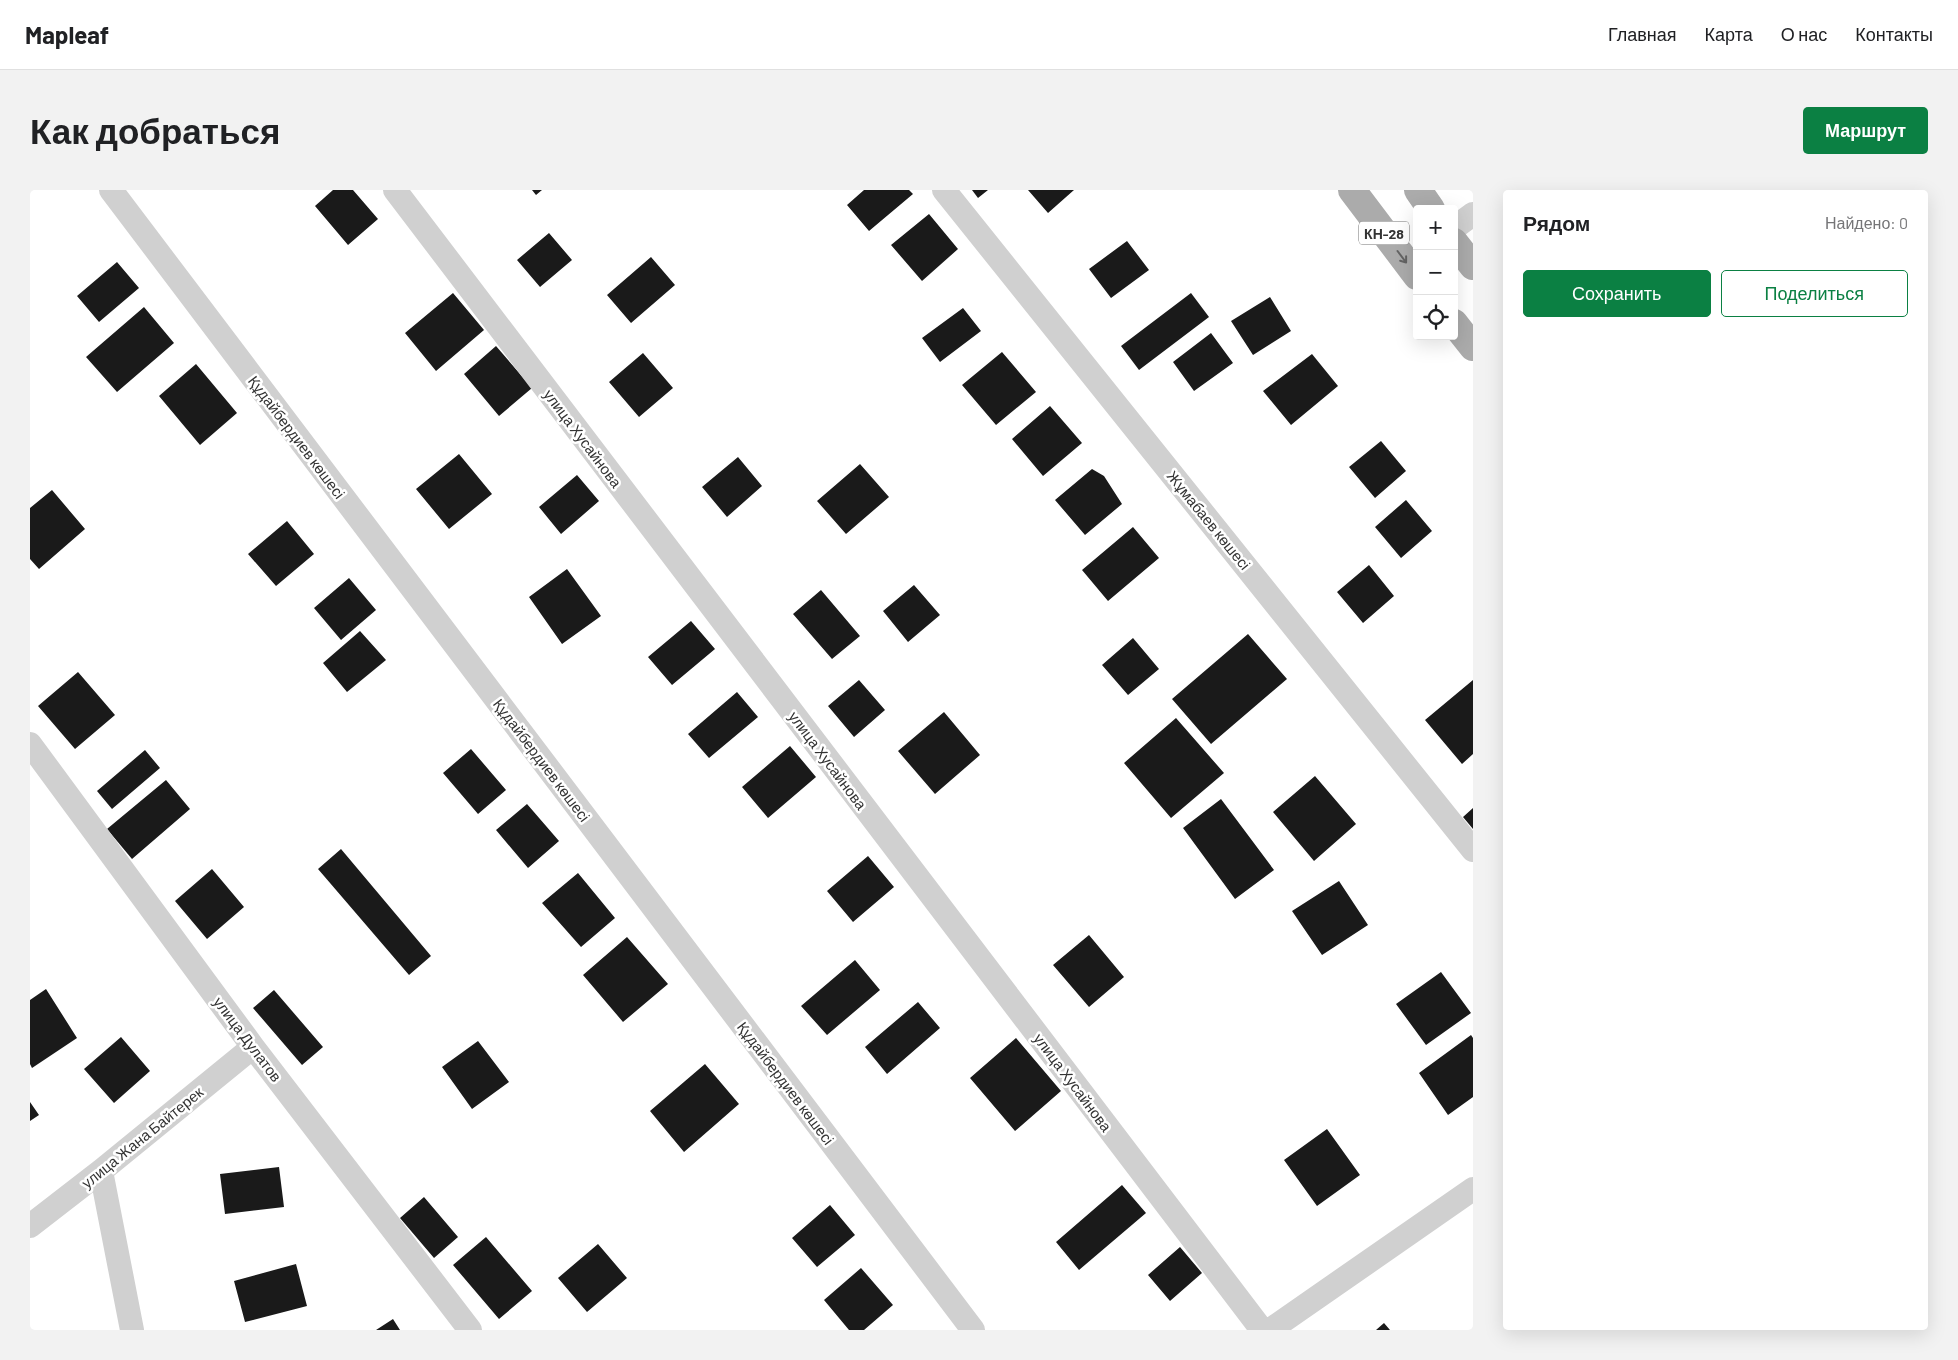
<!DOCTYPE html>
<html lang="ru">
<head>
<meta charset="utf-8">
<style>
	body { margin:0; font-family:Barlow,sans-serif; background:#f2f2f2; color:#202124 }
	.controls { position:absolute; right:15px; top:15px; display:grid; overflow:hidden; border-radius:5px; box-shadow:0 5px 20px #0002 }
	.controls button { width:45px; height:45px; display:grid; place-items:center; padding:0; border:0; border-bottom:1px solid #e0e0e0; background:#fff; color:#202124; font:25px sans-serif }
	.list { margin:0; padding:0; list-style:none }
	h2 { display:flex; justify-content:space-between; align-items:center; height:65px; margin:0; padding:0 20px; font-size:21px }
	h2 small { font-size:16px; font-weight:400; color:#757577 }
	.actions { display:flex; gap:10px; padding:15px 20px }
	.actions a { flex:1; padding:11px 0; border:1px solid #0b8043; border-radius:5px; text-align:center; font-size:18px; color:#0b8043 }
	.actions .main { background:#0b8043; color:#fff }
	.icon { flex:none; width:28px; height:28px; fill:none; stroke:currentColor; stroke-width:2; stroke-linecap:round; stroke-linejoin:round }
	.map { position:relative; flex:none; width:1443px; height:1140px; overflow:hidden; border-radius:5px }
	header { display:flex; align-items:center; gap:30px; box-sizing:border-box; height:70px; padding:0 25px; background:#fff; border-bottom:1px solid #e0e0e0 }
	header strong { font-size:24px }
	nav { display:flex; gap:28px; margin-inline-start:auto; font-size:18px }
	.intro { display:flex; align-items:center; justify-content:space-between; box-sizing:border-box; height:120px; padding:0 30px }
	h1 { margin:0; font-size:35px }
	.button { padding:12px 22px; border-radius:5px; background:#0b8043; color:#fff; font-size:18px; font-weight:700 }
	main { display:flex; gap:30px; padding:0 30px }
	aside { flex:1; background:#fff; border-radius:5px; box-shadow:0 5px 20px #0002 }
	.map>svg:first-child { display:block }
</style>
</head>
<body>
<header>
<strong>Mapleaf</strong>
<nav><a>Главная</a><a>Карта</a><a>О нас</a><a>Контакты</a></nav>
</header>
<div class="intro"><h1>Как добраться</h1><a class="button">Маршрут</a></div>
<main>
<div class="map">
<svg width="1443" height="1140" viewBox="0 0 1443 1140">
	<rect width="100%" height="100%" fill="#fff"/>
	<path fill="#1a1a1a" d="M303,0H323L348,29L318,55L285,16Z
		M502,0H512L506,5Z
		M834,0H879L883,4L839,41L817,15Z
		M942,0H958L948,8Z
		M998,0H1044L1018,23Z
		M899,24L928,59L892,91L861,55Z
		M519,43L542,70L510,97L487,70Z
		M1097,51L1119,80L1081,108L1059,79Z
		M621,67L645,95L601,133L577,105Z
		M87,72L109,98L69,132L47,106Z
		M423,103L454,140L406,181L375,143Z
		M1161,103L1179,127L1109,180L1091,156Z
		M1240,107L1261,141L1223,165L1201,131Z
		M114,117L144,153L87,202L56,167Z
		M933,118L951,141L910,172L892,148Z
		M1181,143L1203,173L1164,201L1143,172Z
		M466,156L502,198L469,226L434,184Z
		M972,162L1006,202L966,235L932,195Z
		M613,163L643,198L609,227L579,192Z
		M1282,164L1308,196L1261,235L1233,201Z
		M166,174L207,223L170,255L129,206Z
		M1020,216L1052,253L1013,286L982,249Z
		M1351,251L1376,281L1345,308L1319,277Z
		M429,264L462,304L419,339L386,299Z
		M708,267L732,296L697,327L672,297Z
		M830,274L859,307L816,344L787,311Z
		M1062,279L1074,286L1092,314L1055,345L1025,310Z
		M547,285L569,311L531,344L509,317Z
		M22,300L55,339L9,379L0,369V318Z
		M1376,310L1402,341L1371,368L1345,337Z
		M257,331L284,364L246,396L218,364Z
		M1103,337L1129,368L1078,411L1052,380Z
		M1339,375L1364,406L1333,433L1307,402Z
		M537,379L571,426L532,454L499,407Z
		M319,388L346,420L311,450L284,418Z
		M884,395L910,425L878,452L853,421Z
		M791,400L830,446L802,469L763,424Z
		M661,431L685,459L642,495L618,467Z
		M330,441L356,470L317,502L293,473Z
		M1218,444L1257,489L1181,554L1142,509Z
		M1103,448L1129,479L1098,505L1072,475Z
		M48,482L85,525L45,559L8,516Z
		M829,490L855,520L824,547L798,516Z
		M1443,490V564L1432,574L1395,530Z
		M707,502L728,527L679,568L658,544Z
		M914,522L950,565L905,604L868,561Z
		M1146,528L1194,583L1141,628L1094,573Z
		M760,556L786,587L738,628L712,597Z
		M441,559L476,600L448,624L413,583Z
		M115,560L130,578L82,619L67,601Z
		M1285,586L1326,634L1284,671L1243,622Z
		M136,590L160,619L102,669L77,639Z
		M1191,609L1244,680L1205,709L1153,638Z
		M497,614L529,651L498,678L466,640Z
		M1443,618V639L1433,627Z
		M311,659L401,766L379,785L288,679Z
		M838,666L864,697L823,732L797,701Z
		M182,679L214,717L177,749L145,711Z
		M548,683L585,728L551,757L512,713Z
		M1309,691L1338,735L1292,765L1262,721Z
		M1059,745L1094,787L1059,817L1023,775Z
		M597,747L638,794L593,832L553,785Z
		M825,770L850,800L797,845L771,816Z
		M1411,782L1441,823L1396,855L1366,814Z
		M16,799L47,848L2,878L0,874V810Z
		M244,800L293,857L272,875L223,818Z
		M888,812L910,838L857,884L835,857Z
		M1441,845L1443,848V907L1418,925L1389,883Z
		M91,847L120,881L84,913L54,879Z
		M986,848L1031,901L985,941L940,888Z
		M448,851L479,892L442,919L412,877Z
		M675,874L709,914L654,962L620,921Z
		M0,912L9,925L0,931Z
		M1297,939L1330,985L1287,1016L1254,970Z
		M249,977L254,1017L195,1024L190,984Z
		M1092,995L1116,1023L1049,1080L1026,1052Z
		M394,1007L428,1047L404,1068L370,1028Z
		M800,1015L825,1045L787,1077L762,1048Z
		M456,1047L502,1101L469,1129L423,1075Z
		M568,1054L597,1088L557,1122L528,1088Z
		M1150,1057L1172,1083L1140,1111L1118,1085Z
		M266,1074L277,1116L215,1132L204,1091Z
		M831,1078L863,1115L834,1140H819L794,1110Z
		M363,1129L370,1140H346Z
		M1354,1133L1360,1140H1346Z"/>
	<g fill="none" stroke-linecap="round" stroke-linejoin="round">
		<path stroke="#d0d0d0" stroke-width="24" d="M81,0L943,1140
			M365,0L1232,1140
			M914,0L1443,660
			M1424,38L1443,24
			M0,554L223,857L440,1140
			M71,981L102,1140
			M0,1036L71,981L223,857
			M1240,1140L1443,999"/>
		<path stroke="#ababab" stroke-width="28" d="M1322,0L1387,86
			M1388,0L1401,19
			M1424,52L1443,76
			M1424,133L1443,157"/>
	</g>
	<defs><path id="oneway-shaft" d="M-6 0H5M1.5-3L5.5 0L1.5 3" fill="none" stroke-width="1.6" stroke-linecap="round" stroke-linejoin="round" transform="scale(1.25)"/></defs>
	<use stroke="#636363" href="#oneway-shaft" transform="translate(1372 67) rotate(53)"/>
	<g text-anchor="middle" dominant-baseline="central" stroke-width="5" stroke-linejoin="round" paint-order="stroke">
		<rect fill="#fff" stroke="#707070" stroke-width="1" x="1329" y="31.5" width="50" height="23" rx="4"/>
		<g font-size="14" font-weight="bold" fill="#333">
			<text x="1354" y="43">КН-28</text>
		</g>
		<g font-size="15" fill="#333" stroke="#fff">
			<text transform="translate(267 247) rotate(53)">Құдайбердиев көшесі</text>
			<text transform="translate(553 248) rotate(53)">улица Хусайнова</text>
			<text transform="translate(1179 330) rotate(51)">Жұмабаев көшесі</text>
			<text transform="translate(512 570) rotate(53)">Құдайбердиев көшесі</text>
			<text transform="translate(798 570) rotate(53)">улица Хусайнова</text>
			<text transform="translate(218 849) rotate(53)">улица Дулатов</text>
			<text transform="translate(1043 892) rotate(53)">улица Хусайнова</text>
			<text transform="translate(756 893) rotate(53)">Құдайбердиев көшесі</text>
			<text transform="translate(112 947) rotate(-39)">улица Жана Байтерек</text>
		</g>
	</g>
</svg>
<div class="controls">
<button>+</button>
<button>−</button>
<button><svg class="icon" aria-label="locate" viewBox="0 0 24 24"><circle cx="12" cy="12" r="6"/><path d="M12 2v4M12 18v4M2 12h4M18 12h4"/></svg></button>
</div>
</div>
<aside>
<h2>Рядом<small>Найдено: 0</small></h2>
<ul class="list">
</ul>
<div class="actions"><a class="main">Сохранить</a><a>Поделиться</a></div>
</aside>
</main>
</body>
</html>
